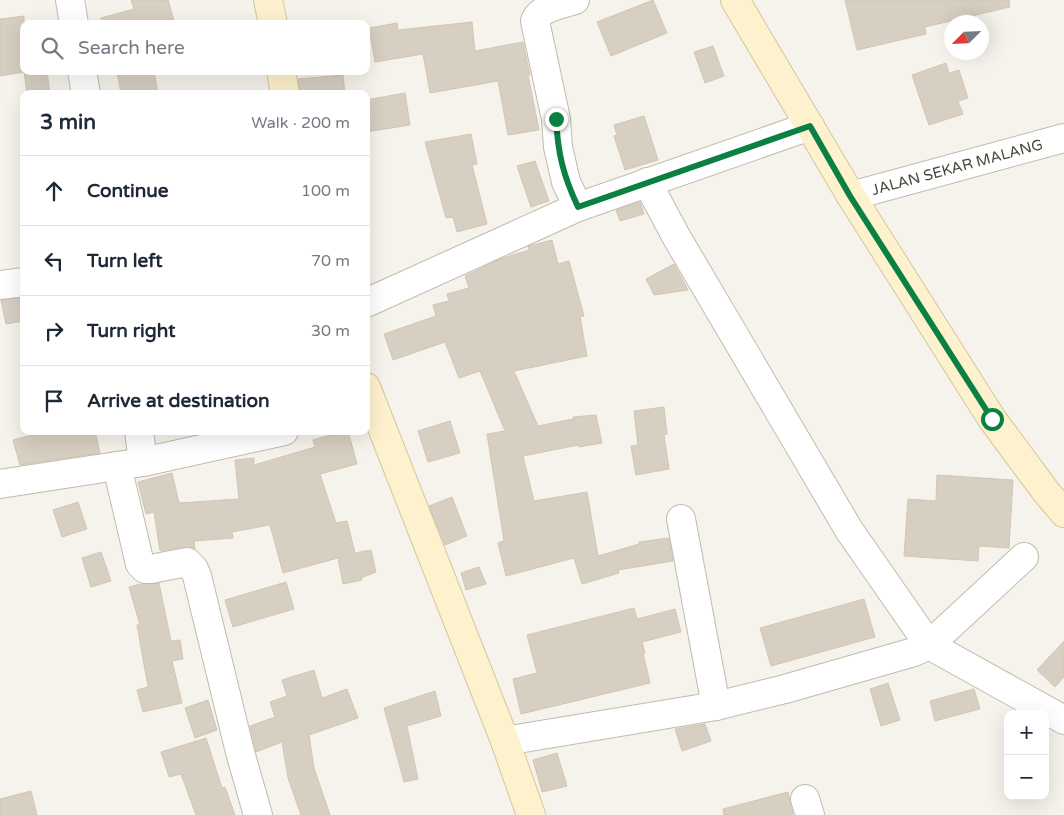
<!DOCTYPE html>
<html lang="en">
<head>
<meta charset="utf-8">
<style>
	body { margin:0; font-family:"Varela Round",sans-serif; background:#f6f6f7; color:#1f2937 }
	.controls { position:absolute; right:15px; bottom:15px; display:grid; overflow:hidden; border-radius:10px; box-shadow:0 5px 20px #0002 }
	.controls button { width:45px; height:45px; display:grid; place-items:center; padding:0; border:0; border-bottom:1px solid #e0e1e3; background:#fff; color:#1f2937; font:25px sans-serif }
	.compass { position:absolute; left:944px; top:15px; width:45px; height:45px; border-radius:50%; background:#fff; box-shadow:0 5px 20px #0002; rotate:246deg }
	.stop { position:absolute; width:15px; height:15px; margin:-11px; border:4px solid #0b8043; border-radius:50%; background:#fff }
	.stop.end { background:#0b8043; border-color:#fff; box-shadow:0 1px 5px #0008 }
	.list { margin:0; padding:0; list-style:none }
	h2 { display:flex; justify-content:space-between; align-items:center; height:65px; margin:0; padding:0 20px; font-size:21px }
	h2 small { font-size:16px; font-weight:400; color:#747a83 }
	.list li { display:grid; grid-template-columns:32px 1fr auto; gap:15px; align-items:center; box-sizing:border-box; height:70px; padding:0 20px; border-top:1px solid #e0e1e3 }
	.list b { display:block; font-size:19px; white-space:nowrap }
	.list em { font-size:16px; font-style:normal; color:#747a83 }
	.icon { flex:none; width:28px; height:28px; fill:none; stroke:currentColor; stroke-width:2; stroke-linecap:round; stroke-linejoin:round }
	.map { position:relative; flex:none; width:1064px; height:815px; overflow:hidden }
	.search { position:absolute; background:#fff; box-shadow:0 5px 20px #0002; left:20px; top:20px; width:350px; height:55px; display:flex; align-items:center; gap:12px; box-sizing:border-box; padding:0 18px; border-radius:10px; color:#747a83; font-size:19px }
	.panel { position:absolute; background:#fff; box-shadow:0 5px 20px #0002; left:20px; top:90px; width:350px; height:345px; border-radius:10px }
	.map>svg:first-child { display:block }
</style>
</head>
<body>
<div class="map">
<svg width="1064" height="815" viewBox="0 0 1064 815">
	<rect width="100%" height="100%" fill="#f6f3ec"/>
	<path fill="#d7cfc1" stroke="#d2c6b4" d="M131,0H168L175,24H102L101,18L134,9Z
		M653,0L667,33L611,56L597,22Z
		M845,0H1009L1010,7L925,27L926,34L857,50Z
		M24,16V72L0,76V19Z
		M472,22L475,51L523,42L530,75H528L539,130L508,135L498,81L430,93L423,54L375,62L369,28L397,23L398,30Z
		M713,46L724,76L705,83L694,52Z
		M946,63L949,73L959,70L968,98L958,101L963,114L929,125L912,75Z
		M24,71H47L50,94H27Z
		M117,71H154L158,94H121Z
		M343,75L345,94H300L298,79Z
		M405,93L410,125L366,132V100Z
		M644,116L658,160L625,170L614,136L617,135L614,125Z
		M471,134L477,164L472,165L487,224L457,232L453,217L446,218L425,142Z
		M535,161L549,201L531,207L517,166Z
		M640,202L644,214L620,221L616,210Z
		M552,240L558,264L569,261L584,316L580,317L587,356L514,371L538,426L573,419V417L596,415L602,443L579,447L578,445L523,456L534,501L587,492L598,556L639,544V542L669,538L673,561L618,570L619,573L582,584L574,558L506,576L498,543L504,541L487,434L505,431L480,371L459,378L445,342L393,360L384,334L436,316L433,305L449,301L447,294L469,288L465,276L500,259L529,250L528,247L529,246Z
		M674,264L688,290L654,295L646,279Z
		M19,298L23,321L6,324L1,300Z
		M664,407L667,434L664,435L669,469L636,475L631,446L638,445L634,411Z
		M450,421L460,453L428,462L418,431Z
		M47,431H95L100,453L20,465L13,440Z
		M345,431H348L357,464L320,474L336,523L347,521L355,553L371,550L376,572L361,578L362,580L343,584L338,558L283,573L270,525L232,532L233,538L194,541L195,549L184,547L160,551L154,512L146,514L138,482L172,473L179,503L239,499L235,460L254,458V465L315,447L313,440Z
		M937,475L1013,480L1009,548L979,546L978,561L904,556L908,499L936,501Z
		M452,497L467,536L445,545L429,506Z
		M78,502L87,529L62,537L53,510Z
		M101,552L111,581L91,587L82,558Z
		M479,567L486,584L466,590L461,573Z
		M286,582L294,609L233,627L225,600Z
		M159,583L171,641L180,640L183,659L172,661L182,703L143,712L137,690L148,687L137,625H140L129,587L141,584Z
		M864,599L875,637L771,666L760,628Z
		M634,608L637,619L675,609L681,632L642,642L645,653H643L650,683L521,714L513,679L537,673L527,635Z
		M1064,641V677L1055,687L1037,670Z
		M314,670L322,698L347,689L358,718L309,735L314,768L330,815H301L288,778L282,742L256,752L250,726L275,717L270,702L287,696L282,680Z
		M888,683L900,720L881,726L870,689Z
		M974,689L980,709L935,721L930,701Z
		M435,691L441,716L407,726L418,779L404,782L384,708Z
		M208,700L217,730L195,738L185,708Z
		M705,724L711,741L682,751L675,729Z
		M206,738L222,788L225,787L235,815H196L181,774L169,777L161,752Z
		M557,753L567,786L542,792L533,760Z
		M31,791L37,815H0V799Z
		M788,792L793,815H724L723,809Z"/>
	<g fill="none" stroke-linecap="round" stroke-linejoin="round">
		<g stroke="#c1bbae" stroke-width="30">
			<g id="street">
				<path d="M70,0L74,24"/>
				<path d="M575,0C563,4 539,8 535,21L556,119L558,147L566,182L578,207"/>
				<path d="M82,71L86,94"/>
				<path d="M647,182L677,238L849,530L929,645L1064,720"/>
				<path id="s1" d="M851,196L1064,138"/>
				<path d="M0,285L24,282"/>
				<path d="M366,303L578,207L810,126"/>
				<path d="M139,431L143,462"/>
				<path d="M117,466L140,564L145,569H151L187,562L194,569L197,576L240,752L258,815"/>
				<path d="M0,484L143,462L284,431"/>
				<path d="M681,519L716,706"/>
				<path d="M505,741L716,706L785,689L914,652L929,645L1024,557"/>
				<path d="M805,799L810,815"/>
			</g>
		</g>
		<g stroke="#d5c69c" stroke-width="30">
			<path id="secondary" d="M268,0L273,24
				M735,0L851,196L992,419L1047,493L1064,513
				M281,71L285,94
				M366,387L505,741L531,815"/>
		</g>
		<use href="#street" stroke="#fff" stroke-width="28"/>
		<use href="#secondary" stroke="#fef2ce" stroke-width="28"/>
	</g>
	<g fill="none" stroke-linecap="round" stroke-linejoin="round">
		<path stroke="#0b8043" stroke-width="6" d="M556,119C558,154 563,175 578,207L810,126L850,196L992,419"/>
	</g>
	<g text-anchor="middle" dominant-baseline="central" stroke-width="4.5" stroke-linejoin="round" paint-order="stroke">
		<g font-size="15" fill="#4a4439" stroke="#fff">
			<text stroke="none"><textPath href="#s1" startOffset="110">JALAN SEKAR MALANG</textPath></text>
		</g>
	</g>
</svg>
<div class="controls">
<button>+</button>
<button>−</button>
</div>
<svg class="compass" viewBox="-18 -18 36 36"><path d="M0-13l5 13h-10z" fill="#e53935"/><path d="M0 13l5-13h-10z" fill="#747a83"/></svg>
<div class="stop" style="left:992px;top:419px"></div>
<div class="stop end" style="left:556px;top:119px"></div>
<div class="search"><svg class="icon" aria-label="search" viewBox="0 0 24 24"><circle cx="10" cy="10" r="6"/><path d="M15 15l6 6"/></svg>Search here</div>
<section class="panel">
<h2>3 min<small>Walk · 200 m</small></h2>
<ul class="list">
<li><svg class="icon" aria-label="ahead" viewBox="0 0 24 24"><path d="M12 20V5M6 11l6-6 6 6"/></svg><div><b>Continue</b></div><em>100 m</em></li>
<li><svg class="icon" aria-label="left" viewBox="0 0 24 24"><path d="M17 20v-9H6M10 6l-5 5 5 5"/></svg><div><b>Turn left</b></div><em>70 m</em></li>
<li><svg class="icon" aria-label="right" viewBox="0 0 24 24"><path d="M7 20v-9h11M14 6l5 5-5 5"/></svg><div><b>Turn right</b></div><em>30 m</em></li>
<li><svg class="icon" aria-label="arrive" viewBox="0 0 24 24"><path d="M6 21V4h12l-3 4 3 4H6"/></svg><div><b>Arrive at destination</b></div></li>
</ul>
</section>
</div>
</body>
</html>
